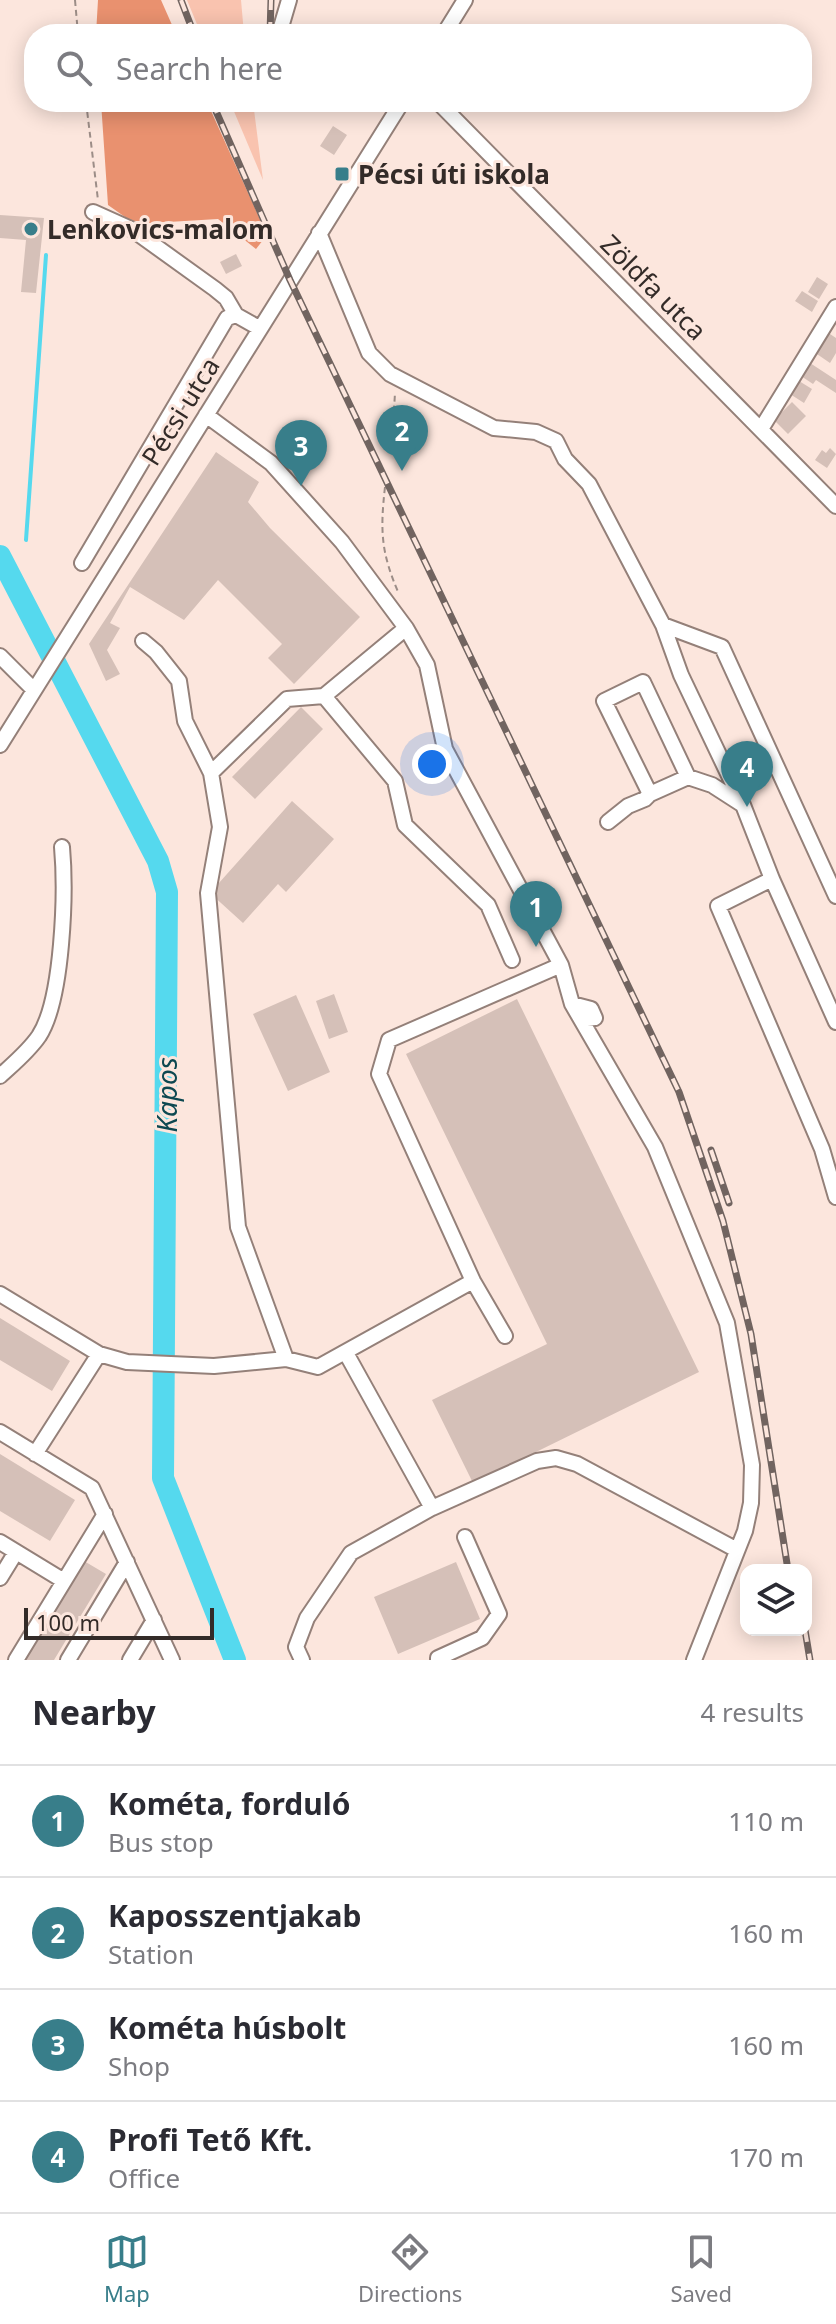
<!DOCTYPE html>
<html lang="en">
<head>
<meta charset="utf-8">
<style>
	body { margin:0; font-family:"Noto Sans",sans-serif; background:#f2f2f3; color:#2b2b33 }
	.controls { position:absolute; right:24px; bottom:24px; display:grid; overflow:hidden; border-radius:16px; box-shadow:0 4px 20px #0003 }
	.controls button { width:72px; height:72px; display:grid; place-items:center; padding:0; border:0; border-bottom:2px solid #e1e1e2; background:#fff; color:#2b2b33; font:40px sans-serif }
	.scale { position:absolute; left:24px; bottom:20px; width:190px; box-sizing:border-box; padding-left:8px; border:4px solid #332b28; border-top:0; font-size:22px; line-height:28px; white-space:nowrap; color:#332b28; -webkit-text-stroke:6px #fce6dd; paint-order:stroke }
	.you { position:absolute; left:432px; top:764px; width:28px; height:28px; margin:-20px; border:6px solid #fff; border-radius:50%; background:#1a73e8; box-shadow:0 0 0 12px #1a73e833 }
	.badge { display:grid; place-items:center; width:52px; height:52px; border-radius:50%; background:#387e8a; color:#fff; font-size:26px; font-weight:700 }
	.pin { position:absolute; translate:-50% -66px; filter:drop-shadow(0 2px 4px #0008) }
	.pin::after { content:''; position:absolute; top:42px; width:28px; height:24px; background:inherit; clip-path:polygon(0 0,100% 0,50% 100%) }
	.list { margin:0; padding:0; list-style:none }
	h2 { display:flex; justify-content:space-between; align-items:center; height:104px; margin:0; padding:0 32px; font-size:34px }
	h2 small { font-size:26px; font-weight:400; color:#7c7c81 }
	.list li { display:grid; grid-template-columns:52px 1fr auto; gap:24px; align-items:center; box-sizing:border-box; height:112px; padding:0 32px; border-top:2px solid #e1e1e2 }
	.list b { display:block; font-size:30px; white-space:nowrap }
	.list p { margin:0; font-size:26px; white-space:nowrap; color:#7c7c81 }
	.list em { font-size:26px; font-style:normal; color:#7c7c81 }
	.icon { flex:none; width:44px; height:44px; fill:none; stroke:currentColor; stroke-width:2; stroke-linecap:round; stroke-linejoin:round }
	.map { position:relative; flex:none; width:836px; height:1660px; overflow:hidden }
	.search { position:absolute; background:#fff; box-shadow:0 4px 20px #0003; left:24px; right:24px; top:24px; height:88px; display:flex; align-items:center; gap:20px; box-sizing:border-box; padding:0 28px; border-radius:32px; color:#7c7c81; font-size:30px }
	.sheet { height:552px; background:#fff }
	nav { display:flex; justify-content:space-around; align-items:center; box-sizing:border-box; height:112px; border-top:2px solid #e1e1e2; background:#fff; font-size:22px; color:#7c7c81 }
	nav a { display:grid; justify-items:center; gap:4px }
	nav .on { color:#387e8a }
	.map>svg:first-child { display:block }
</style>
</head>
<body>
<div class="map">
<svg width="836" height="1660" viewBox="0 0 836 1660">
	<rect width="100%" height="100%" fill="#fce6dd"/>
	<path fill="#f9c3af" d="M187,0H241L244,34H201Z
		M230,102H253L263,180Z"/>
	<path fill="#e9916f" d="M98,0H161L176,34H96Z
		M101,102H207L267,235L256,249L218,219L135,224L108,205Z"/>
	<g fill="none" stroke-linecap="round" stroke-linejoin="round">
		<path stroke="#55d9ee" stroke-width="4" d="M26,540L46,255"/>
		<path stroke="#55d9ee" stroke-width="22" d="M0,556L158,861L167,892L163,1478L235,1660"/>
	</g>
	<path fill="#d5c0b8" d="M333,126L347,135L334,155L320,146Z
		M0,215L44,218L36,293L21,292L26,240L0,238Z
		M236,254L242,266L226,274L220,262Z
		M817,277L828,284L819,299L808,292Z
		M802,291L818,301L812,312L795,301Z
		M827,332L836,338V353L830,363L814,352Z
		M810,363L836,380V393L816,380L813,384L801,376Z
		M799,381L812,389L804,403L790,394Z
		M792,402L806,416L788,434L774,420Z
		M830,448L836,454L827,468L815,460L822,450L826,453Z
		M216,452L259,482L248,502L270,528L360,617L294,684L268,658L282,644L218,580L184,620L130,587L110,623L120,628L107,650L120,674L106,681L89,644Z
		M301,707L323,729L255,799L232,777Z
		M292,801L334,839L286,892L278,884L243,923L210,893Z
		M334,994L348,1032L329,1039L316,1001Z
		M296,995L330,1072L288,1091L253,1014Z
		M517,999L699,1372L473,1483L432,1400L547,1344L406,1054Z
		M0,1318L70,1361L52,1391L0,1360Z
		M0,1454L75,1500L50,1541L0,1511Z
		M84,1561L106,1574L54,1660H27L25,1658Z
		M456,1562L480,1619L398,1654L374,1597Z"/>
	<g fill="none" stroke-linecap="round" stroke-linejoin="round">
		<g stroke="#948079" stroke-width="18">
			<path id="minor" d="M279,34L289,0
				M444,34L465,0
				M438,102L836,506
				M93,212L133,230L215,289L226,298L236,315
				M319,233L369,353L390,374L494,428L536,432L556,441L565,459L589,484L663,625L722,647L836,896
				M206,415L271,463L342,542L406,628L427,665L445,749L561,965L572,1004L655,1147L727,1323L752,1465L751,1503L745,1531L694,1660
				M761,429L836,307
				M82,563L227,318L236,315L259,328
				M663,625L681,675L743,805L772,879L836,1022
				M406,628L324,696L395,781L405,825L488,905L512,960
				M143,641L156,652L179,681L185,721L211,773
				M0,656L34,690
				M0,745L402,102
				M688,777L650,794L604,701L643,682L688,777L712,785L743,805
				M608,822L628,806L645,799L650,794
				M772,879L718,906L822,1149L836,1197
				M572,1004L591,1009L595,1018L584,1019L578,1014
				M0,1076C13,1064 28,1052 39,1036C63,999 66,892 62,847
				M0,1294L99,1354L127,1362L214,1366L286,1359L318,1367L473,1281
				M505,1336L473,1281L379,1074L389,1040L561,965
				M346,1353L432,1508
				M286,1359L238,1227L208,893L220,827L211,773L287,699L324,696
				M0,1432L92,1488L172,1660
				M35,1454L99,1354
				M0,1542L64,1581
				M0,1578L16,1552
				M16,1660L105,1514
				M68,1660L127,1562
				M130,1660L154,1620
				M302,1660L296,1647L307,1618L351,1553L432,1508L537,1461L556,1458L577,1464L737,1550
				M438,1660V1658L482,1638L499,1614L465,1537"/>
		</g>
		<path stroke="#9c8d87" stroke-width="2" stroke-dasharray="6 4" stroke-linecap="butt" d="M75,0L78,34
			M86,102L98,200
			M387,450L392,443L395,393
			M385,487C380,531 381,553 399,594"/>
		<use href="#minor" stroke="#fff" stroke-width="14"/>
		<g stroke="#716460" stroke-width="7">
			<path id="rail" d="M181,0L194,34
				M270,34L271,0
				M212,102L290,280L679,1092L723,1221L751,1334L788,1570
				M711,1150L729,1203
				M805,1630L810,1660"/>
		</g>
		<use href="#rail" stroke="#fce6dd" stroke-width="4" stroke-dasharray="12" stroke-linecap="butt"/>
	</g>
	<g fill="#387e8a" stroke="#fce6dd" stroke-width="3">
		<rect x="334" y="166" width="16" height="16" rx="4"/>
		<circle cx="31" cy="229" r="8"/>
	</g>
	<g text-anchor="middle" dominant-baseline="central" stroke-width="6" stroke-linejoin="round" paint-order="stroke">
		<g font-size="26" font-weight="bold" fill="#332b28" stroke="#fce6dd" text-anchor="start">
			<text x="358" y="174">Pécsi úti iskola</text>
			<text x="47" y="229">Lenkovics-malom</text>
		</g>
		<g font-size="26" fill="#332b28" stroke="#fce6dd">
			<text transform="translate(654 287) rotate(45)">Zöldfa utca</text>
			<text transform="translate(180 411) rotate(-58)">Pécsi utca</text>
		</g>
		<g font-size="28" font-style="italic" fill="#0d4851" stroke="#fce6dd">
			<text transform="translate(166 1095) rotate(-90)">Kapos</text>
		</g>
	</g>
</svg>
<div class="controls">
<button><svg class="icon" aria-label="layers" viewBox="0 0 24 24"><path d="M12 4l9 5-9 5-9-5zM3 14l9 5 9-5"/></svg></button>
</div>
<div class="scale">100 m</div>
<div class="you"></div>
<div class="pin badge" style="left:536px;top:947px">1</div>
<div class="pin badge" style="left:402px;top:471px">2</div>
<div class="pin badge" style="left:301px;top:486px">3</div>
<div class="pin badge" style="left:747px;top:807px">4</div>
<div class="search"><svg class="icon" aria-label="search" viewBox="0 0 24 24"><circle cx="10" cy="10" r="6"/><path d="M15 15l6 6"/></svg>Search here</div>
</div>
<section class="sheet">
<h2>Nearby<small>4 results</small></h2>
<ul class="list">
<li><span class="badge">1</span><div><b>Kométa, forduló</b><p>Bus stop</p></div><em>110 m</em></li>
<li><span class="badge">2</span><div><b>Kaposszentjakab</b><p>Station</p></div><em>160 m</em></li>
<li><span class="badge">3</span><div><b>Kométa húsbolt</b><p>Shop</p></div><em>160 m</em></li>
<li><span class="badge">4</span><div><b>Profi Tető Kft.</b><p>Office</p></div><em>170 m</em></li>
</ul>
</section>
<nav>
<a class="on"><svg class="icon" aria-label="map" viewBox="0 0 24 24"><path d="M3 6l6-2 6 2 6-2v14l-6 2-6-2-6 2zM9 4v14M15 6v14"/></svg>Map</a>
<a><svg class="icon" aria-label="directions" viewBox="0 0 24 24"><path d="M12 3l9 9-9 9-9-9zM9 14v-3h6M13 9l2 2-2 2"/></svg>Directions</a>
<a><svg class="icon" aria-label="saved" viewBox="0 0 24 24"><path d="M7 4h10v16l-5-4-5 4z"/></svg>Saved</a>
</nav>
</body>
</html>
